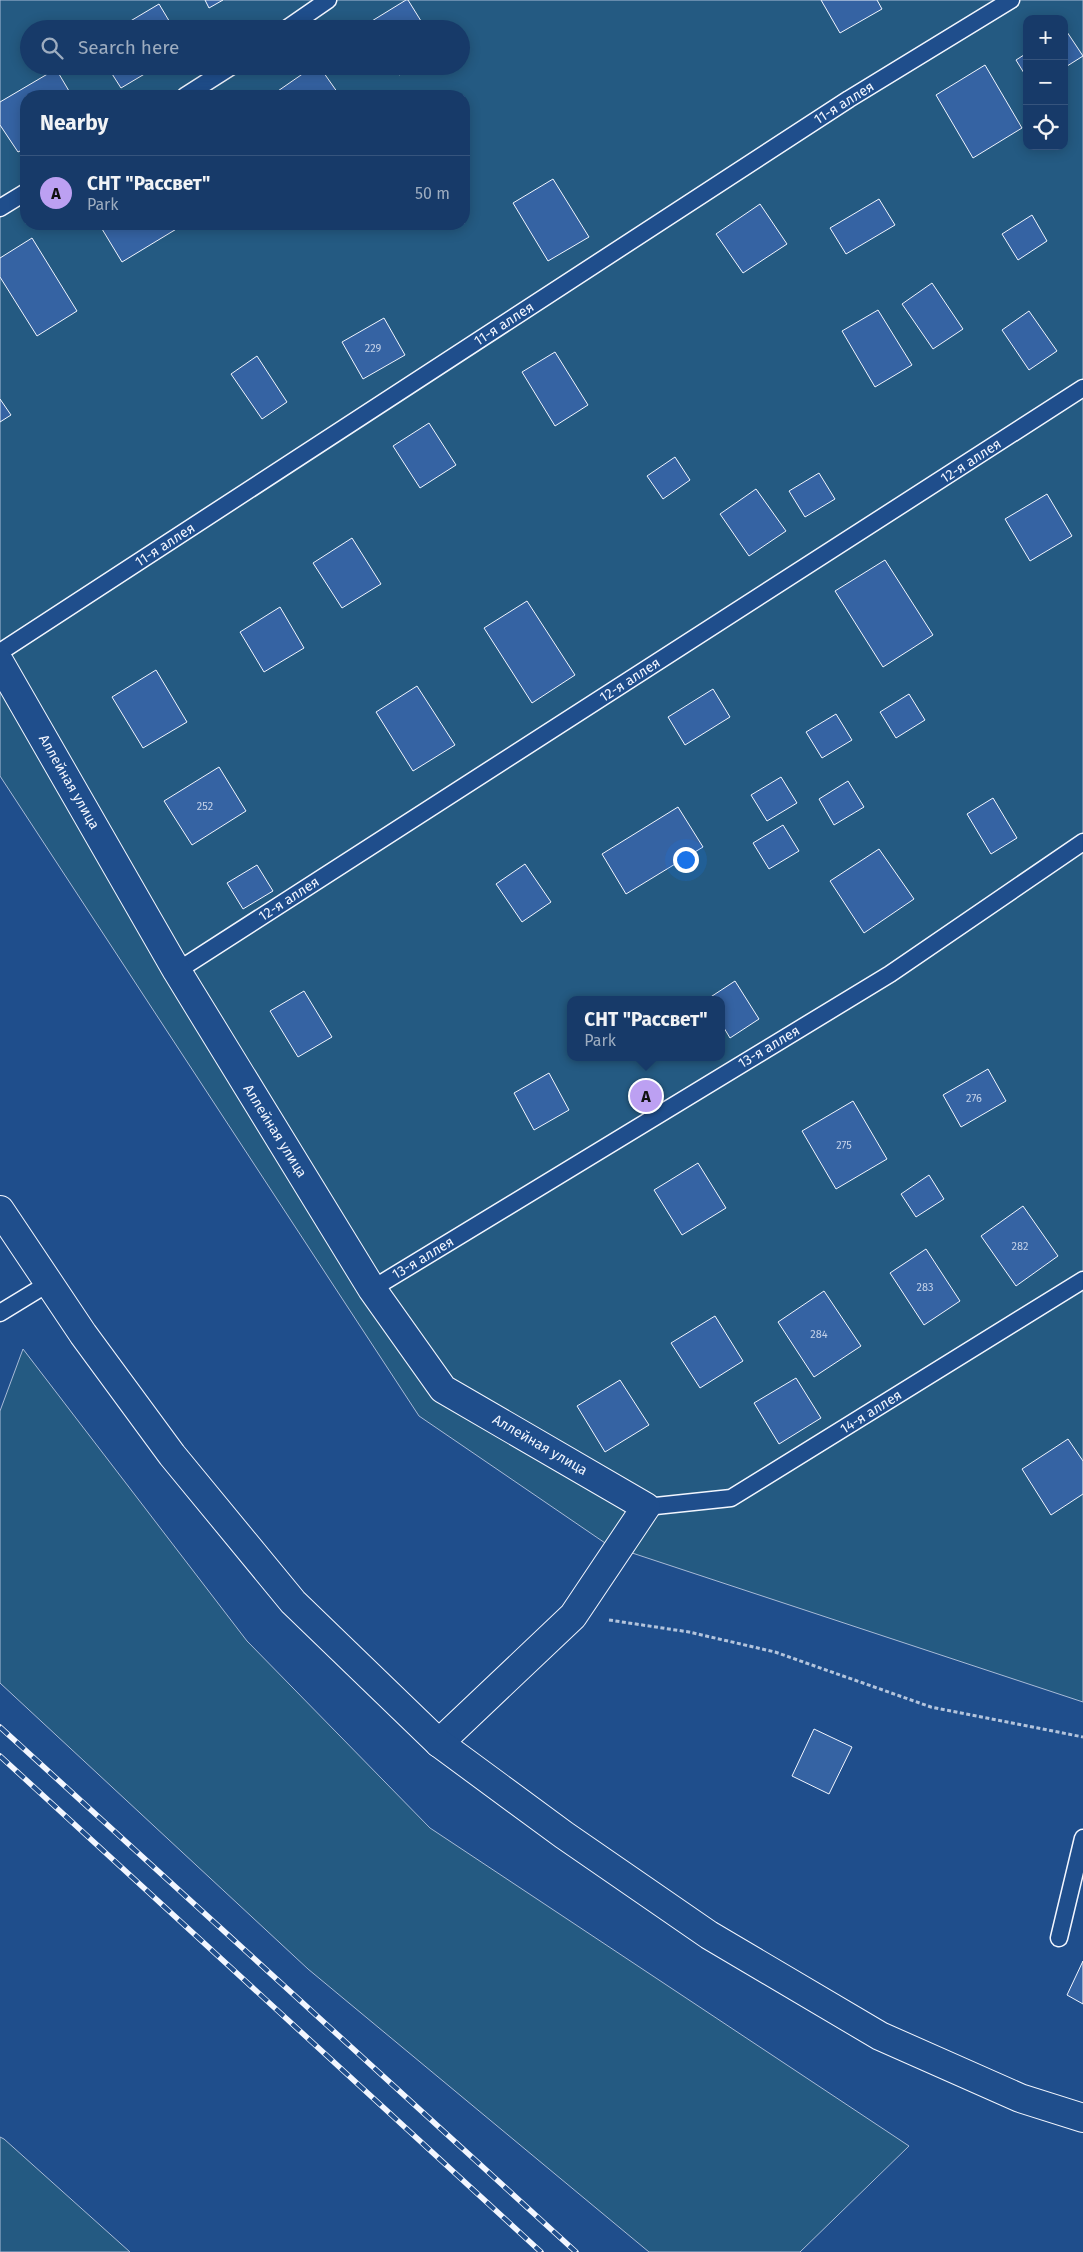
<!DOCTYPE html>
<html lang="en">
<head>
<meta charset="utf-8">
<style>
	body { margin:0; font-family:"Fira Sans",sans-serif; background:#244571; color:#f1f3f6 }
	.controls { position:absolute; right:15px; top:15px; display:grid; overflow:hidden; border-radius:10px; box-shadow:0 2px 12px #0003 }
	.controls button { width:45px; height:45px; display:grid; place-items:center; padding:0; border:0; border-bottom:1px solid #36547d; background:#173a69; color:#f1f3f6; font:25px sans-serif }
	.you { position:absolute; left:685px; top:859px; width:18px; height:18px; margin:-12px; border:4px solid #fff; border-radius:50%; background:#1a73e8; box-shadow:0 0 0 8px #1a73e833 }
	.badge { display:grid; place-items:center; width:32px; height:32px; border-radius:50%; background:#bca0f2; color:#111; font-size:16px; font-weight:700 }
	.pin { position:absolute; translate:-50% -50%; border:2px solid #fff; box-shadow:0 1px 5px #0006 }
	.popup { position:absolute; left:567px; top:996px; width:158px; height:65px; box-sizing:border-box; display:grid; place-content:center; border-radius:10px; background:#173a69; filter:drop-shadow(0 1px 4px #0005); font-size:16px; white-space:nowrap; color:#9eadc0 }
	.popup b { font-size:19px; color:#f1f3f6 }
	.popup::after { content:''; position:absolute; left:50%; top:100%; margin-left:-10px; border:10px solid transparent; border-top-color:#173a69 }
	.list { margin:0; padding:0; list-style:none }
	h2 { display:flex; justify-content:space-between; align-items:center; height:65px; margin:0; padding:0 20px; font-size:21px }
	h2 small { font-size:16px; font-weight:400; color:#9eadc0 }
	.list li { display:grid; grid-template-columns:32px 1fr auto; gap:15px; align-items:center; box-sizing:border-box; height:75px; padding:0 20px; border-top:1px solid #36547d }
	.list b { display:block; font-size:19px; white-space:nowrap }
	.list p { margin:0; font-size:16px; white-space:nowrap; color:#9eadc0 }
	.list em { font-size:16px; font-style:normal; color:#9eadc0 }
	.icon { flex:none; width:28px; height:28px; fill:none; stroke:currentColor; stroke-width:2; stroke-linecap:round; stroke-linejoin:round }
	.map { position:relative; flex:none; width:1083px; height:2252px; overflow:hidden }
	.search { position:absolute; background:#173a69; box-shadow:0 2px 12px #0003; left:20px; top:20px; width:450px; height:55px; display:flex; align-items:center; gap:12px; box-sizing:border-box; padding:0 18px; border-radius:28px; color:#9eadc0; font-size:19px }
	.panel { position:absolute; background:#173a69; box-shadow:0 2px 12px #0003; left:20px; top:90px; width:450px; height:140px; border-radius:20px }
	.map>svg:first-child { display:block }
</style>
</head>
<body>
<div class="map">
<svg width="1083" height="2252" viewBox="0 0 1083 2252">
	<rect width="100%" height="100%" fill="#1f4e8c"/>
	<path fill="#245a82" stroke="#a8bbd7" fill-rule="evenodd" d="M0,0H1083V1702L608,1545L419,1416L0,776ZM1027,19H1064V146H1027ZM29,29H461V66H29ZM26,96H464V224H26ZM571,1000H721V1057H571Z
		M23,1349L247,1641L430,1828L909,2146L800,2252H649L308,1969L0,1683V1411Z
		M0,2137L4,2139L130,2252H0Z"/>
	<path fill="#3563a3" stroke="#f2f6ff" d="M205,0H223L209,8Z
		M406,0H408L426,29H370L367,24Z
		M821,0H877L882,9L840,33Z
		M159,4L174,29H117Z
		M1065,29L1083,56L1064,68V30Z
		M1027,53V78L1016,60Z
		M985,65L1022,128L973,158L936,95Z
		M107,66H158L121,88Z
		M314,66H319L340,96H277L275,93Z
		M394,66H414L399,75Z
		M56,69L72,96H26V148L18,152L0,125V102Z
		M553,179L589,237L548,261L513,203Z
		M879,199L895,225L846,254L830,228Z
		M760,204L787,244L743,273L716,234Z
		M1032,215L1047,241L1018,260L1002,234Z
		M99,224H182L183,225L122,262Z
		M32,238L77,311L37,336L0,277V258Z
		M932,283L963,329L933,349L902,304Z
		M878,310L912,365L875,387L842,331Z
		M1029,311L1057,351L1029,370L1002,330Z
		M384,318L405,355L363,379L342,342Z
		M555,352L588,405L555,426L522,372Z
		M257,356L287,402L262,419L231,374Z
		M0,399L11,415L0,422Z
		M429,423L456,465L420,488L393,446Z
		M675,457L690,480L663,499L647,476Z
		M819,473L835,499L805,517L789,491Z
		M756,489L786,531L749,556L720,514Z
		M1047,494L1072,536L1030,561L1005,519Z
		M352,538L381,584L342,608L313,563Z
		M885,560L933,635L883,667L835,591Z
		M527,601L575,675L532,703L484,628Z
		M280,607L304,648L264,672L240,632Z
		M156,670L187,722L143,748L112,697Z
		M417,686L455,745L413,771L376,712Z
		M713,689L730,717L685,745L668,717Z
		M909,694L925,720L896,738L880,712Z
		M836,714L852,740L822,758L806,732Z
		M219,767L246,811L192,845L164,801Z
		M781,777L797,803L767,821L751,795Z
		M848,781L864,807L834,825L819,799Z
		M993,798L1017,838L991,854L967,814Z
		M678,807L703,847L626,894L602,854Z
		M783,825L799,851L769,869L753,843Z
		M879,849L914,899L864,933L830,881Z
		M525,864L551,902L522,922L496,884Z
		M257,865L273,891L243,909L227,883Z
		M735,981L759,1019L730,1038L721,1023V1000H706Z
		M304,991L332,1037L298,1057L270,1011Z
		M988,1069L1006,1101L961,1127L943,1095Z
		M549,1073L569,1110L534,1130L514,1093Z
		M853,1101L887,1159L836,1189L802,1131Z
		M698,1163L726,1208L682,1235L654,1190Z
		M929,1175L944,1199L916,1217L901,1194Z
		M1023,1206L1058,1256L1016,1286L981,1236Z
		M926,1249L960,1301L924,1325L890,1273Z
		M824,1291L861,1346L814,1377L778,1322Z
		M715,1316L743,1361L700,1388L671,1343Z
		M796,1378L821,1418L779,1444L754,1403Z
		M620,1380L649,1425L605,1452L577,1406Z
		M1068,1439L1083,1461V1494L1051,1515L1022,1469Z
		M814,1729L852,1747L829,1794L792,1776Z
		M1083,1961V2004L1067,1995Z"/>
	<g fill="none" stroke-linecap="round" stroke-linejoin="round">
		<g stroke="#f2f6ff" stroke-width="19">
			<path id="lane" d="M286,29L328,0
				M185,96L232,66
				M0,208L26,192
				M0,652L849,99L1011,0
				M177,971L1083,388
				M372,1289L890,974L1083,842
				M0,1313L49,1283
				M646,1507L731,1498L1083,1280
				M1059,1938L1083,1838"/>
		</g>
		<g stroke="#f2f6ff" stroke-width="30">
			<path id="street" d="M0,663L177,971L372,1289L443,1389L646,1507L573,1616L439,1743"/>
		</g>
		<g stroke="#f2f6ff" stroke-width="30">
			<path id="secondary" d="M0,1210L83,1334L172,1455L293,1602L439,1743L564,1835L709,1935L880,2036L1020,2098L1083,2118"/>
		</g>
		<path stroke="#b3c4dc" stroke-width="3" stroke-dasharray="4 2.5" stroke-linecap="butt" d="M609,1620L689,1632L775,1652L931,1707L1083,1737"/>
		<use href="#lane" stroke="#1f4e8c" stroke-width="16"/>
		<use href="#street" stroke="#1f4e8c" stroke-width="28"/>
		<use href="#secondary" stroke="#1f4e8c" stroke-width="28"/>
		<g stroke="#f2f6ff" stroke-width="5.5">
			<path id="rail" d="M0,1727L576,2252
				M0,1756L541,2252"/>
		</g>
		<use href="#rail" stroke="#1f4e8c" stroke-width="4" stroke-dasharray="11" stroke-linecap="butt"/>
	</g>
	<g text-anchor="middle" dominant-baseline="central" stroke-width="4" stroke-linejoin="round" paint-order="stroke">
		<g font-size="11" fill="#c3d1e8">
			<text x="373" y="348">229</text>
			<text x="205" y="806">252</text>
			<text x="974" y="1098">276</text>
			<text x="844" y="1145">275</text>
			<text x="1020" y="1246">282</text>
			<text x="925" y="1287">283</text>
			<text x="819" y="1334">284</text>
		</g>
		<g font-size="14" fill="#f2f6ff" stroke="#1f4e8c">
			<text transform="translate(844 103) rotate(-32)">11-я аллея</text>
			<text transform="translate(504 324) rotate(-33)">11-я аллея</text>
			<text transform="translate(971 461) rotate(-33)">12-я аллея</text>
			<text transform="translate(165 545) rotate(-33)">11-я аллея</text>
			<text transform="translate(630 680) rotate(-33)">12-я аллея</text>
			<text transform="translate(69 782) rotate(60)">Аллейная улица</text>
			<text transform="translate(289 899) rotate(-33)">12-я аллея</text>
			<text transform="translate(769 1047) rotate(-31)">13-я аллея</text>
			<text transform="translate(275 1131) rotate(58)">Аллейная улица</text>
			<text transform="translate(423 1258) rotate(-31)">13-я аллея</text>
			<text transform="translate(871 1412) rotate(-32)">14-я аллея</text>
			<text transform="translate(540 1445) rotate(30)">Аллейная улица</text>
		</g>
	</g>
</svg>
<div class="controls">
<button>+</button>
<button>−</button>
<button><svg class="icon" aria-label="locate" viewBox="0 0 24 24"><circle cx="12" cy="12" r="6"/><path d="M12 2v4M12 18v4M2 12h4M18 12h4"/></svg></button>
</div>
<div class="you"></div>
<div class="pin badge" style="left:646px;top:1096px">A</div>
<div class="popup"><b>СНТ &quot;Рассвет&quot;</b>Park</div>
<div class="search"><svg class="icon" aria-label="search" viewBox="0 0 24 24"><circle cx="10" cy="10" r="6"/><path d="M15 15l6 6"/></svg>Search here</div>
<section class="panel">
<h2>Nearby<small></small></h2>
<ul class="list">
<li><span class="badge">A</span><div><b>СНТ &quot;Рассвет&quot;</b><p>Park</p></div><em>50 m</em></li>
</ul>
</section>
</div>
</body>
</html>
